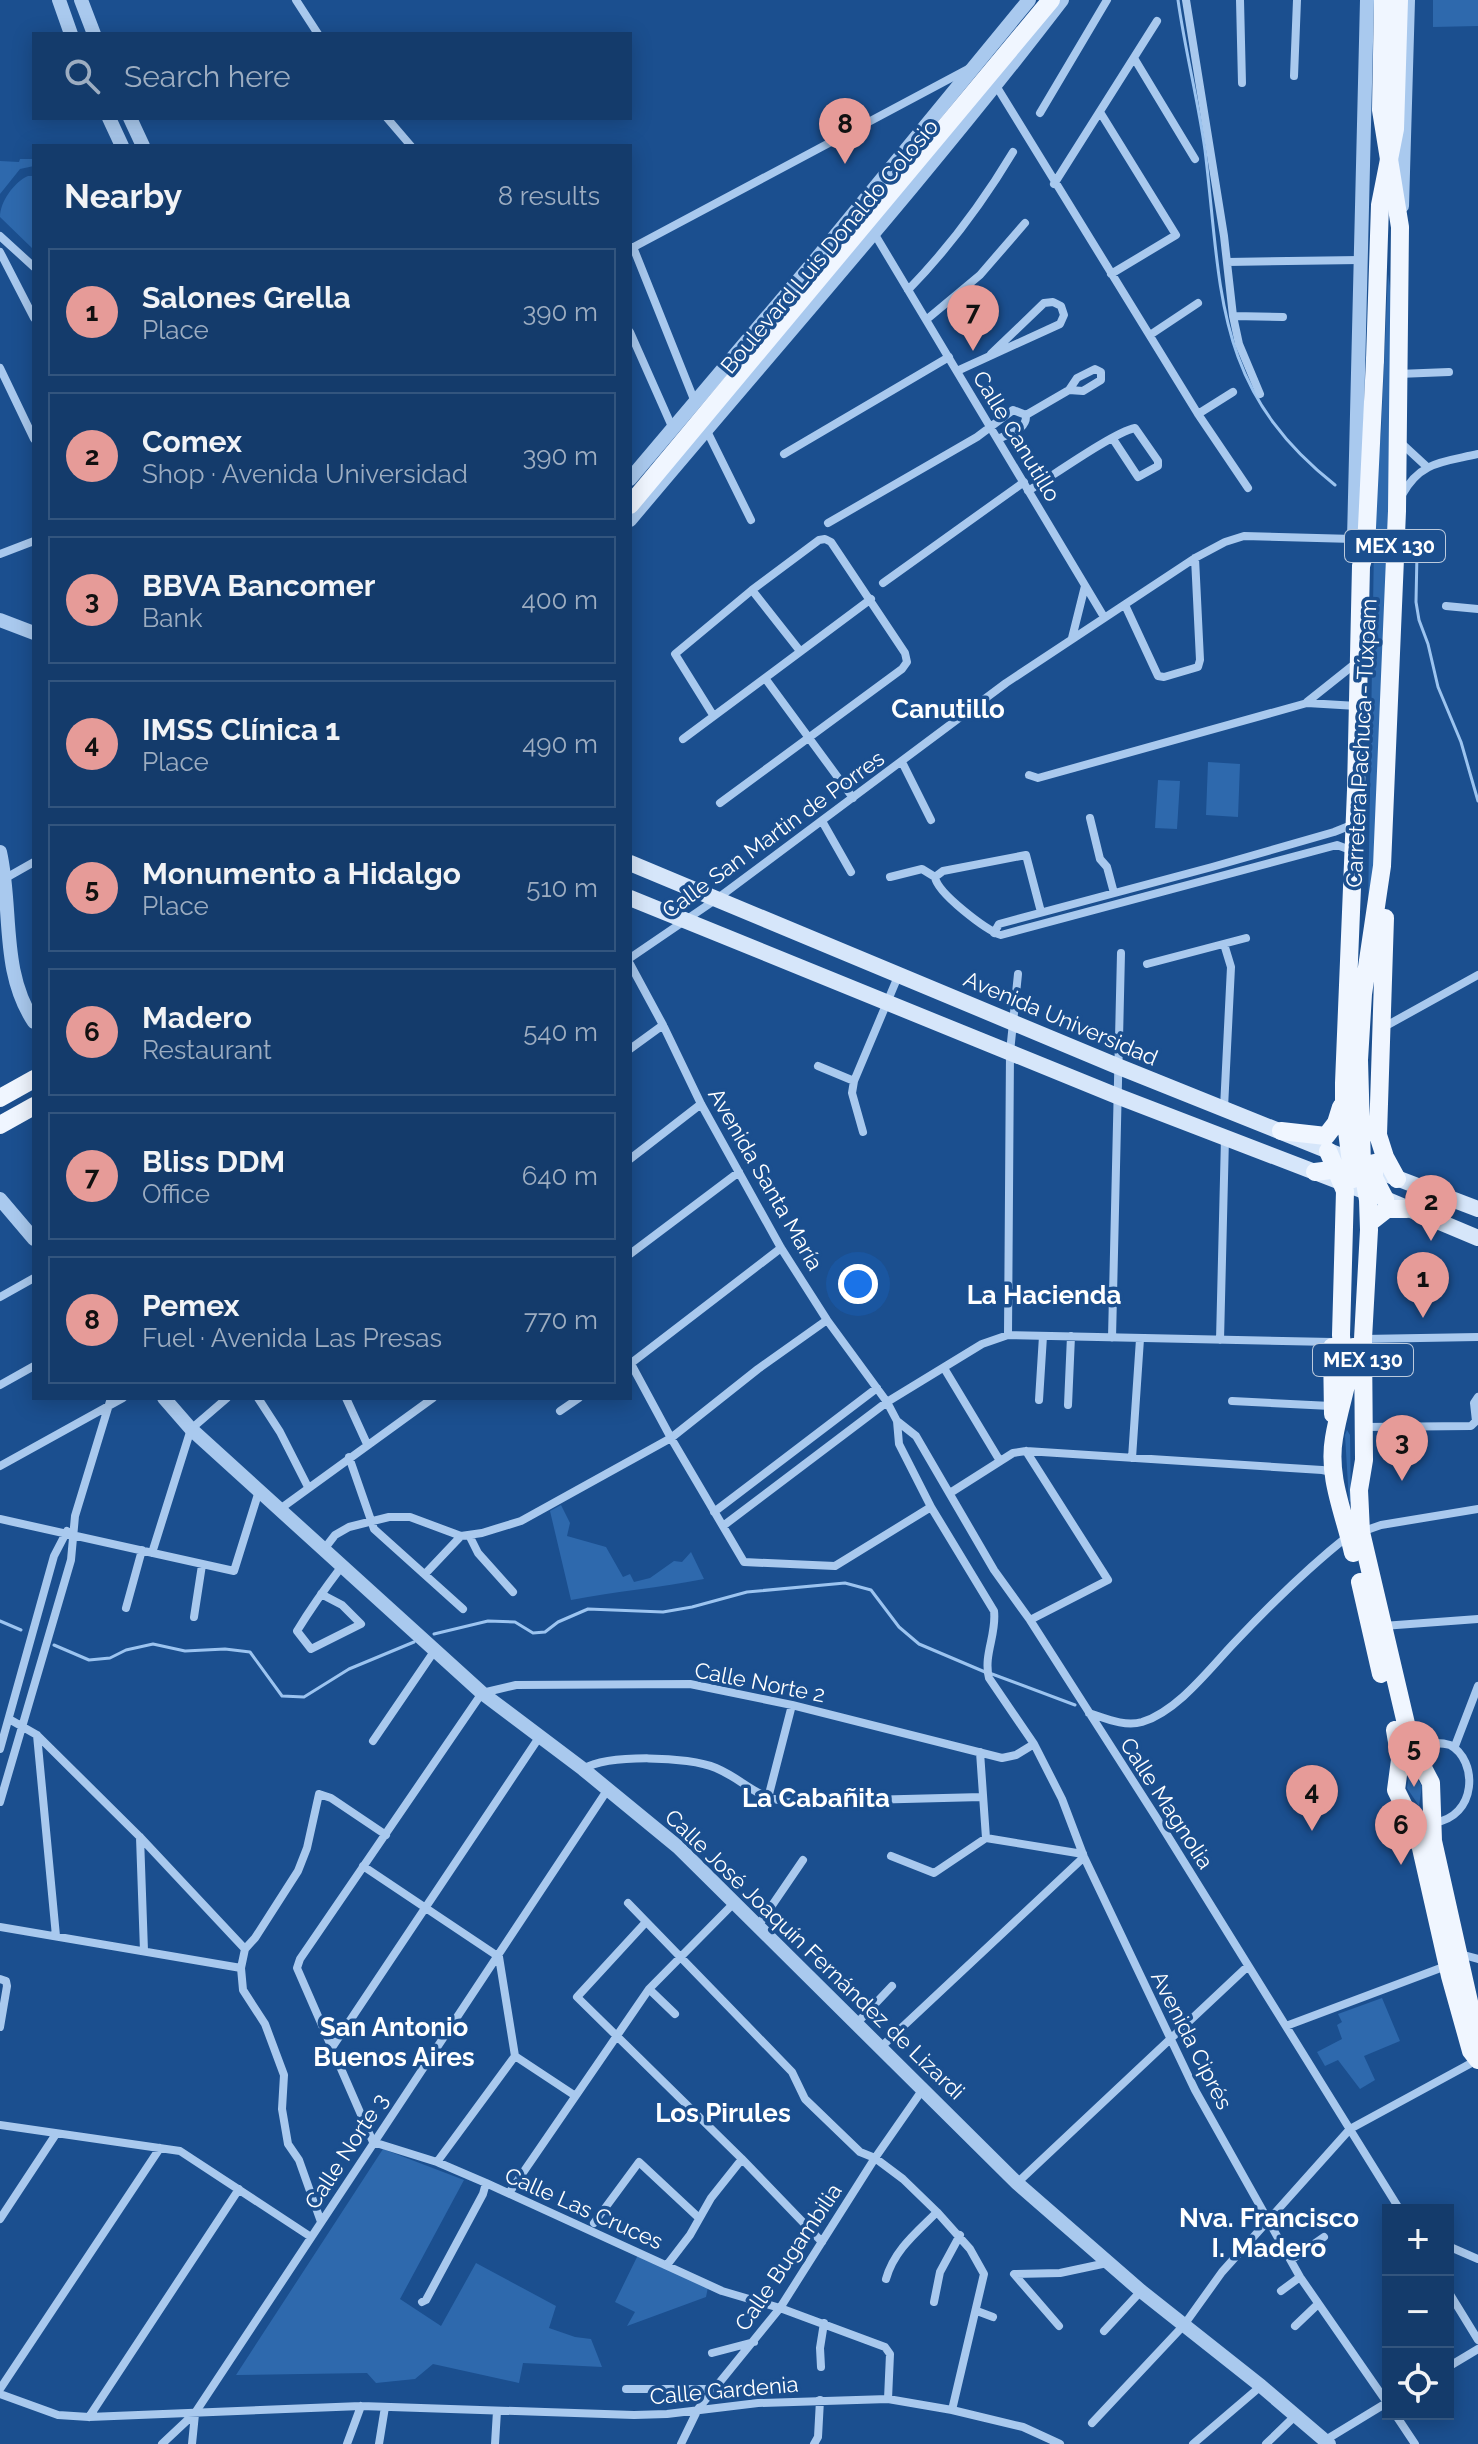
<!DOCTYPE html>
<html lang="en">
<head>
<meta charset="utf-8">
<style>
	body { margin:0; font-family:Raleway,sans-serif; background:#214673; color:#f1f3f6 }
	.controls { position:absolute; right:24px; bottom:24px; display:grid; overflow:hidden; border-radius:0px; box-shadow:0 4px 20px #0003 }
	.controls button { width:72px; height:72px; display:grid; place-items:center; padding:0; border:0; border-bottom:2px solid #33557e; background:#143b6b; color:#f1f3f6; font:40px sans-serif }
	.you { position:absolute; left:858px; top:1284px; width:28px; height:28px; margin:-20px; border:6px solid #fff; border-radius:50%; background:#1a73e8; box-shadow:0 0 0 12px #1a73e833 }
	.badge { display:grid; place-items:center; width:52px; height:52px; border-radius:50%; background:#e69b98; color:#111; font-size:26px; font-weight:700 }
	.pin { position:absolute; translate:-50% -66px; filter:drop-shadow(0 2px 4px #0008) }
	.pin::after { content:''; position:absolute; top:42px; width:28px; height:24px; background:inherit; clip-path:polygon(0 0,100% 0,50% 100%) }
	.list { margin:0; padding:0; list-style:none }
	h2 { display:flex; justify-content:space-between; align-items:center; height:104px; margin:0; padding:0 32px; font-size:34px }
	h2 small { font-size:26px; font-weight:400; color:#9dadc1 }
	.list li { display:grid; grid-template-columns:52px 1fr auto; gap:24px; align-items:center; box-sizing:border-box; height:128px; margin:0 16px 16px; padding:0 16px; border:2px solid #33557e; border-radius:0px }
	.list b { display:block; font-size:30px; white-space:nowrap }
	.list p { margin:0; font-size:26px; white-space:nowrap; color:#9dadc1 }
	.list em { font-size:26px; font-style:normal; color:#9dadc1 }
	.icon { flex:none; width:44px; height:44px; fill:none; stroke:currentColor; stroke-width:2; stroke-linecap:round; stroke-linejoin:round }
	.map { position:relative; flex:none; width:1478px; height:2444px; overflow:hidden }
	.search { position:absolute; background:#143b6b; box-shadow:0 4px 20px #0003; left:32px; top:32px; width:600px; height:88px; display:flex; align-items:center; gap:20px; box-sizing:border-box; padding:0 28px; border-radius:0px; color:#9dadc1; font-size:30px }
	.panel { position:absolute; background:#143b6b; box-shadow:0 4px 20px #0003; left:32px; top:144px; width:600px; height:1256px; border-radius:0px }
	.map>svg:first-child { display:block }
</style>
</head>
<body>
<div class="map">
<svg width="1478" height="2444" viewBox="0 0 1478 2444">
	<rect width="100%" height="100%" fill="#1b4f8f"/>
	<path fill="#2e69ad" d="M1433,0H1478V26L1433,27Z
		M20,159H34V166L20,169L0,194V161L19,162Z
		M28,176H34V250L0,217C0,202 14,182 28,176Z
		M1388,274L1393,304L1389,564L1371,910H1368L1375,486L1381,434Z
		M1208,762L1240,764L1238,817L1206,815Z
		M1158,780L1180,781L1177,829L1155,828Z
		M1347,1430L1350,1435L1351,1502L1349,1501L1345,1435Z
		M561,1505L570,1523L567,1536L606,1547L623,1577L630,1574L634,1582L650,1578L674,1561L682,1562L691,1552L704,1579C660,1588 616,1591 571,1600L550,1511Z
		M1410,1768L1422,1786L1419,1806L1407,1788Z
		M1382,1998L1400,2041L1364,2056L1375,2080L1360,2089L1338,2060L1325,2066L1317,2052L1342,2039L1337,2025L1342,2022L1338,2014Z
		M383,2149L464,2180L400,2299L441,2326L476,2263L556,2306L549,2328L575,2337L591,2339L602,2367L523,2363L519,2383L433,2364L415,2379L376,2383L367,2373L236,2375Z
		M638,2255L708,2287L706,2297L627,2326L635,2312L615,2302Z"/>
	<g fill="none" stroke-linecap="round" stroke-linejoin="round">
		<path stroke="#9cc4f0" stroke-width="3" d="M1178,0C1185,50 1198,100 1205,150C1222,289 1213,389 1335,485
			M1413,539L1417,553L1416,602L1419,620L1428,644L1438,687L1461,742L1478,801
			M0,1621L21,1630
			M434,1634L488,1621L515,1622L533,1633L545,1632L558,1622L588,1609L663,1612L692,1607L747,1592L845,1583L871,1590L899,1627L919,1644L985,1672
			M54,1645L89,1660L110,1658L126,1650L153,1644L185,1651L225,1649L250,1652L282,1696L304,1697L349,1669L414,1642
			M992,1674L1075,1705"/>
		<path stroke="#a9c9ee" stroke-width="8" d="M296,0L318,34
			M1186,0L1224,236L1233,316L1239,344L1260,394
			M1240,0L1242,83
			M1134,58L1195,159
			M1294,76L1297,0
			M995,84L1198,414L1248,488
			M1100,112L1176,235L1111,274
			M1040,113L1107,0
			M387,118L411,146
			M1054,184L1157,21
			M874,233L1104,617
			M0,236L34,267
			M633,247L695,402
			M630,249L968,69
			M0,252L34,318
			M1227,262L1360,260
			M908,290C949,248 983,202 1013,152
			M1233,316L1283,317
			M926,320L980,275L1025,223
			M630,332L673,429
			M1150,335L1198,303
			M0,368L34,439
			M957,371L1060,324L1064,315L1061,306L1053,302L1044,303L991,354
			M1398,374L1449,372
			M1198,414L1233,392
			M1026,415L1069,390L1077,378L1095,369L1101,372V380L1083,391L1069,390
			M706,429L751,520
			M998,439C1010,433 1027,430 1026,415
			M1400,442L1426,466
			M784,454L949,357
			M1028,491C1051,477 1114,432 1135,428L1158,461V466L1138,477L1113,439
			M1402,495C1420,461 1444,462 1478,454
			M828,523L977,437L1013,410L1026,415
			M0,554L34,541
			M883,583L1024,482
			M752,590L800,651
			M1125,605L1158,676L1164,677L1198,667L1200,660L1195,558
			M1446,606L1478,609
			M1072,638L1085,586
			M765,678L853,798
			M1307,702L1356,663
			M713,715L675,654L752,590L819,540L825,539L831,542L905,653L907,662L902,669L720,803
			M683,739L871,599
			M902,762L931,820
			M1029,775L1038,778L1307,703L1357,706
			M1090,818L1100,859L1107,867L1114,893
			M822,821L851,872
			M890,877L922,869L935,877
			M935,877C937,893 986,930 1001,935L1337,845L1353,851
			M935,877L943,871L1026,855L1041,912
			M4,879L34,862
			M994,933L999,924L1212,867L1334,832L1354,824
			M1224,944L1231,967L1224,1108
			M630,958L718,898L1006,683L1195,558L1225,542L1244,536L1354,539
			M630,964L663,1025L701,1104L781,1248L827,1320L887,1402L897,1421L899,1444L931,1507L994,1611C997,1634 983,1655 989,1678L1034,1744L1062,1799L1084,1857L1195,2090L1300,2277L1388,2404
			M1147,964L1246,938
			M1384,1027L1478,975
			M630,1049L663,1025
			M818,1066L854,1081
			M863,1132L852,1093L854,1081L899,974
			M630,1159L701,1104
			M630,1254L739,1172
			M0,1297L34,1278
			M1008,1335L1010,1052L1018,974
			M1112,1338L1121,953
			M1363,1339L1478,1337
			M1220,1340L1225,1138
			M630,1362L671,1438L744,1562L835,1566L931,1507
			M630,1364L781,1248
			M944,1368L1000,1461
			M0,1385L34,1366
			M258,1398L280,1432L308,1487
			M346,1398L367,1444
			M1039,1400L1043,1336
			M1232,1401L1331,1406
			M1068,1405L1071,1336
			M560,1411L579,1398
			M897,1421L916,1436L994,1570L1030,1620L1156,1817L1400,2210
			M1363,1427L1471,1426L1476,1421L1474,1403L1478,1397
			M1026,1451L1108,1580L1030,1620
			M349,1457L374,1529L463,1609
			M1132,1458L1140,1339
			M0,1466L123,1398
			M950,1493L1013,1453L1026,1451L1322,1470L1332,1472
			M280,1509L433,1398
			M714,1512L877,1388
			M0,1519L234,1571L259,1491
			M723,1526L887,1402L982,1344L1008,1335L1332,1342
			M1361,1532L1381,1525L1478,1509
			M469,1535L478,1553L513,1592
			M325,1548L335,1535L349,1527L389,1517H410L461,1536L482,1533L521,1521L671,1438L758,1369L827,1320
			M152,1553L191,1429L227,1398
			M425,1574L461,1536
			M321,1594L342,1605L361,1624L311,1649L297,1631C311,1608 326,1587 342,1566
			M126,1608L142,1550
			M194,1617L202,1565
			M1383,1626L1478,1619
			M1089,1713C1105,1718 1124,1727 1142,1722C1178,1711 1210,1668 1235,1642C1270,1605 1309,1567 1348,1536
			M9,1719L37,1735L140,1837L245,1949
			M37,1735L56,1936
			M373,1741L435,1650
			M1412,1745C1425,1744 1438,1741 1450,1745C1478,1760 1478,1817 1433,1823
			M1455,1746L1478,1686
			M0,1749L54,1556L67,1531
			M980,1752L986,1838
			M583,1769C609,1754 688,1756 716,1768C746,1781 751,1796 788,1802L982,1797
			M768,1798L792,1705
			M0,1802L71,1560L75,1516L111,1398
			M140,1837L144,1951
			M986,1838L1083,1854
			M891,1856L934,1873L986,1838
			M363,1866L499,1957L515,2056
			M628,1903L792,2072L805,2099L860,2152L875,2158L903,2179L937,2212L970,2249L984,2274L952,2410
			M646,1922L577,1997L742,2159L822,2242
			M758,1926L803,1860
			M0,1927L241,1968
			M1460,1954L1478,1959
			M0,1979L6,1981L7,1986L0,2027
			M649,1989L675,2014
			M857,2023L892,1986
			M1286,2026L1446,1966
			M881,2047L1084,1857
			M331,2049L540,1736
			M515,2056L574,2095
			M0,2125L180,2151L311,2237
			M373,2142L297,1968L300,1959L482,1693L516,1685L690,1684L792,1705L1002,1758L1016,1755L1034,1744
			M373,2142L437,2162L486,2183L722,2291L780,2308L885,2347L890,2354L888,2399
			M437,2162L515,2056
			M1017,2183L1248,1966
			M509,2193L649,1989L734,1903
			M0,2219L56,2134
			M321,2222L299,2160L288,2144L282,2109L284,2075L265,2024L243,1990L241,1968L245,1949L255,1938L298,1871L307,1848L319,1794L331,1798L386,1835
			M594,2223L639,2162L699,2218
			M1448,2246L1478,2259
			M1291,2260L1324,2237
			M667,2265L690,2235L711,2198L742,2159
			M886,2279C894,2250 917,2232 937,2212
			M1281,2291L1300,2277
			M1448,2291L1478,2340
			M422,2302L426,2300L483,2194L486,2183
			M934,2302L940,2272L960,2235
			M977,2311L993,2317
			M1059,2326L1014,2274L1060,2273L1107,2263
			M1295,2326L1317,2305
			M1104,2331L1141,2291
			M712,2353L754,2342
			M821,2367L820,2348L824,2323
			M1448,2367L1478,2349
			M0,2389L160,2148
			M626,2389H715
			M0,2394L58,2415L89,2417L361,2406L634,2415L667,2414L758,2403L888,2399L952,2410L1023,2427L1060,2444
			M1395,2414L1415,2444
			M89,2417L239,2189
			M1092,2423L1184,2325L1222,2272L1350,2129L1477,2060
			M1324,2441L1388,2402
			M162,2444L195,2413L608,1789
			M192,2444L195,2414
			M347,2444L361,2406
			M379,2444L385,2407
			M495,2444L497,2411
			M681,2444L698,2409L780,2308L875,2158L923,2089
			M814,2444L818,2437L820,2400
			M1193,2444L1261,2386
			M1266,2444L1295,2416"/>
		<path stroke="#a9c9ee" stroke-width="14" d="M59,0L71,34
			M81,0L94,34
			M109,118L122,146
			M130,118L143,146
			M1402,206L1408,0
			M630,479L817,258L1029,0
			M630,520C775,347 925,179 1062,0
			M1361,566L1354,539L1367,0
			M0,620L34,633
			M0,852C13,910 0,970 34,1022
			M0,1199L34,1239
			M164,1398L191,1429L482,1693L583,1769L678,1847L1017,2183L1141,2291L1261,2386L1329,2444"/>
		<path stroke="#d6e6fa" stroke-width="16" d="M630,863L1117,1066L1361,1164
			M630,898L1117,1096L1385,1199L1478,1238
			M1386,1174L1478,1209"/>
		<path stroke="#f0f6ff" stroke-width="18" d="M1383,0L1381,110L1400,227L1397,511L1382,866L1363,994L1359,1060L1362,1165L1368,1200L1369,1230L1363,1339L1364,1460L1359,1490L1361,1532L1411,1745L1431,1783L1433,1841L1478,2042
			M630,505L1051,0
			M1385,918L1378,1135L1385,1157L1397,1179
			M0,1098L34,1079
			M0,1125L34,1106
			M1281,1131L1326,1136L1336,1123L1341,1107
			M1328,1151L1345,1191L1341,1335L1343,1364
			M1374,1163V1178L1385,1199
			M1315,1172L1347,1168
			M1353,1179L1344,1107V1083L1356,790L1361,566L1366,548L1375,360
			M1373,1220L1387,1209H1407
			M1332,1347L1333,1414
			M1353,1347C1350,1379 1339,1407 1334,1438C1327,1478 1345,1515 1353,1553
			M1360,1582L1381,1674
			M1395,1730L1400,1760L1396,1790L1418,1835L1450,1976L1471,2051L1478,2060"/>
		<path stroke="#f0f6ff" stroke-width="18" d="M1375,360L1380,205L1395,129L1399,0"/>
	</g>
	<g text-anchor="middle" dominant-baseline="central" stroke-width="7" stroke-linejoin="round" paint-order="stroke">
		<g fill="#1b4f8f" stroke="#bbcadd" stroke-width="2">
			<rect x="1345" y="530" width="100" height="32" rx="6"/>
			<rect x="1313" y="1344" width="100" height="32" rx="6"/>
		</g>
		<g font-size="20" font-weight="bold" fill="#fff">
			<text x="1395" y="546">MEX 130</text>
			<text x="1363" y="1360">MEX 130</text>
		</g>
		<g font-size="22" fill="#fff" stroke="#1b4f8f">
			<text transform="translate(829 246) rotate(-50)">Boulevard Luis Donaldo Colosio</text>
			<text transform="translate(1017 436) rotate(59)">Calle Canutillo</text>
			<text transform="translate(1361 743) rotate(-87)">Carretera Pachuca - Túxpam</text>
			<text transform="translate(773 834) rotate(-36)">Calle San Martin de Porres</text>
			<text transform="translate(1061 1018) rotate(23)">Avenida Universidad</text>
			<text transform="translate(766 1179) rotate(60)">Avenida Santa María</text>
			<text transform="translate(760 1682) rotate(11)">Calle Norte 2</text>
			<text transform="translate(1167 1803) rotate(57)">Calle Magnolia</text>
			<text transform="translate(815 1954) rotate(44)">Calle José Joaquín Fernández de Lizardi</text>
			<text transform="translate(1192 2040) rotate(63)">Avenida Ciprés</text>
			<text transform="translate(346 2151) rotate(-57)">Calle Norte 3</text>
			<text transform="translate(584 2208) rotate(24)">Calle Las Cruces</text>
			<text transform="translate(788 2257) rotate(-56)">Calle Bugambilia</text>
			<text transform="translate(724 2390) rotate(-5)">Calle Gardenia</text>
		</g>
		<g font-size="26" font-weight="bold" fill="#fff" stroke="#1b4f8f">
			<text x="948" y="709">Canutillo</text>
			<text x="1044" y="1295">La Hacienda</text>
			<text x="816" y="1798">La Cabañita</text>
			<text x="394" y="2027">San Antonio<tspan x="394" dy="30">Buenos Aires</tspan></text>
			<text x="723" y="2113">Los Pirules</text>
			<text x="1269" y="2218">Nva. Francisco<tspan x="1269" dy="30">I. Madero</tspan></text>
		</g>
	</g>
</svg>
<div class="controls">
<button>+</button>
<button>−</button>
<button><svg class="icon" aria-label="locate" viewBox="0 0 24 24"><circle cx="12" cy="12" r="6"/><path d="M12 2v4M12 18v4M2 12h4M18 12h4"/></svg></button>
</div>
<div class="you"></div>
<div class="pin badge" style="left:1423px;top:1318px">1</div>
<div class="pin badge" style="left:1431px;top:1241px">2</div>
<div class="pin badge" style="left:1402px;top:1481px">3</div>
<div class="pin badge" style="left:1312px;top:1831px">4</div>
<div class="pin badge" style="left:1414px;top:1787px">5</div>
<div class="pin badge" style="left:1401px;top:1865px">6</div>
<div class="pin badge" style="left:973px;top:351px">7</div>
<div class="pin badge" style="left:845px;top:164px">8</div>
<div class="search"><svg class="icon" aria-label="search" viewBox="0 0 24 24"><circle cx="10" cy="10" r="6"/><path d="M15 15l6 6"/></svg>Search here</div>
<section class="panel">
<h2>Nearby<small>8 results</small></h2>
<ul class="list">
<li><span class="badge">1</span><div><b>Salones Grella</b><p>Place</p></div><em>390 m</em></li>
<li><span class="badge">2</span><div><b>Comex</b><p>Shop · Avenida Universidad</p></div><em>390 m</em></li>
<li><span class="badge">3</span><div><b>BBVA Bancomer</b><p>Bank</p></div><em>400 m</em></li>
<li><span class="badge">4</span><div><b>IMSS Clínica 1</b><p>Place</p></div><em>490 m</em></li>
<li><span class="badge">5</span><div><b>Monumento a Hidalgo</b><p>Place</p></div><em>510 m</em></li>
<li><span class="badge">6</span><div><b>Madero</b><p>Restaurant</p></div><em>540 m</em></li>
<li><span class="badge">7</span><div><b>Bliss DDM</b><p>Office</p></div><em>640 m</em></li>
<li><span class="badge">8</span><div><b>Pemex</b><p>Fuel · Avenida Las Presas</p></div><em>770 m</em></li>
</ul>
</section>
</div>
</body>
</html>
